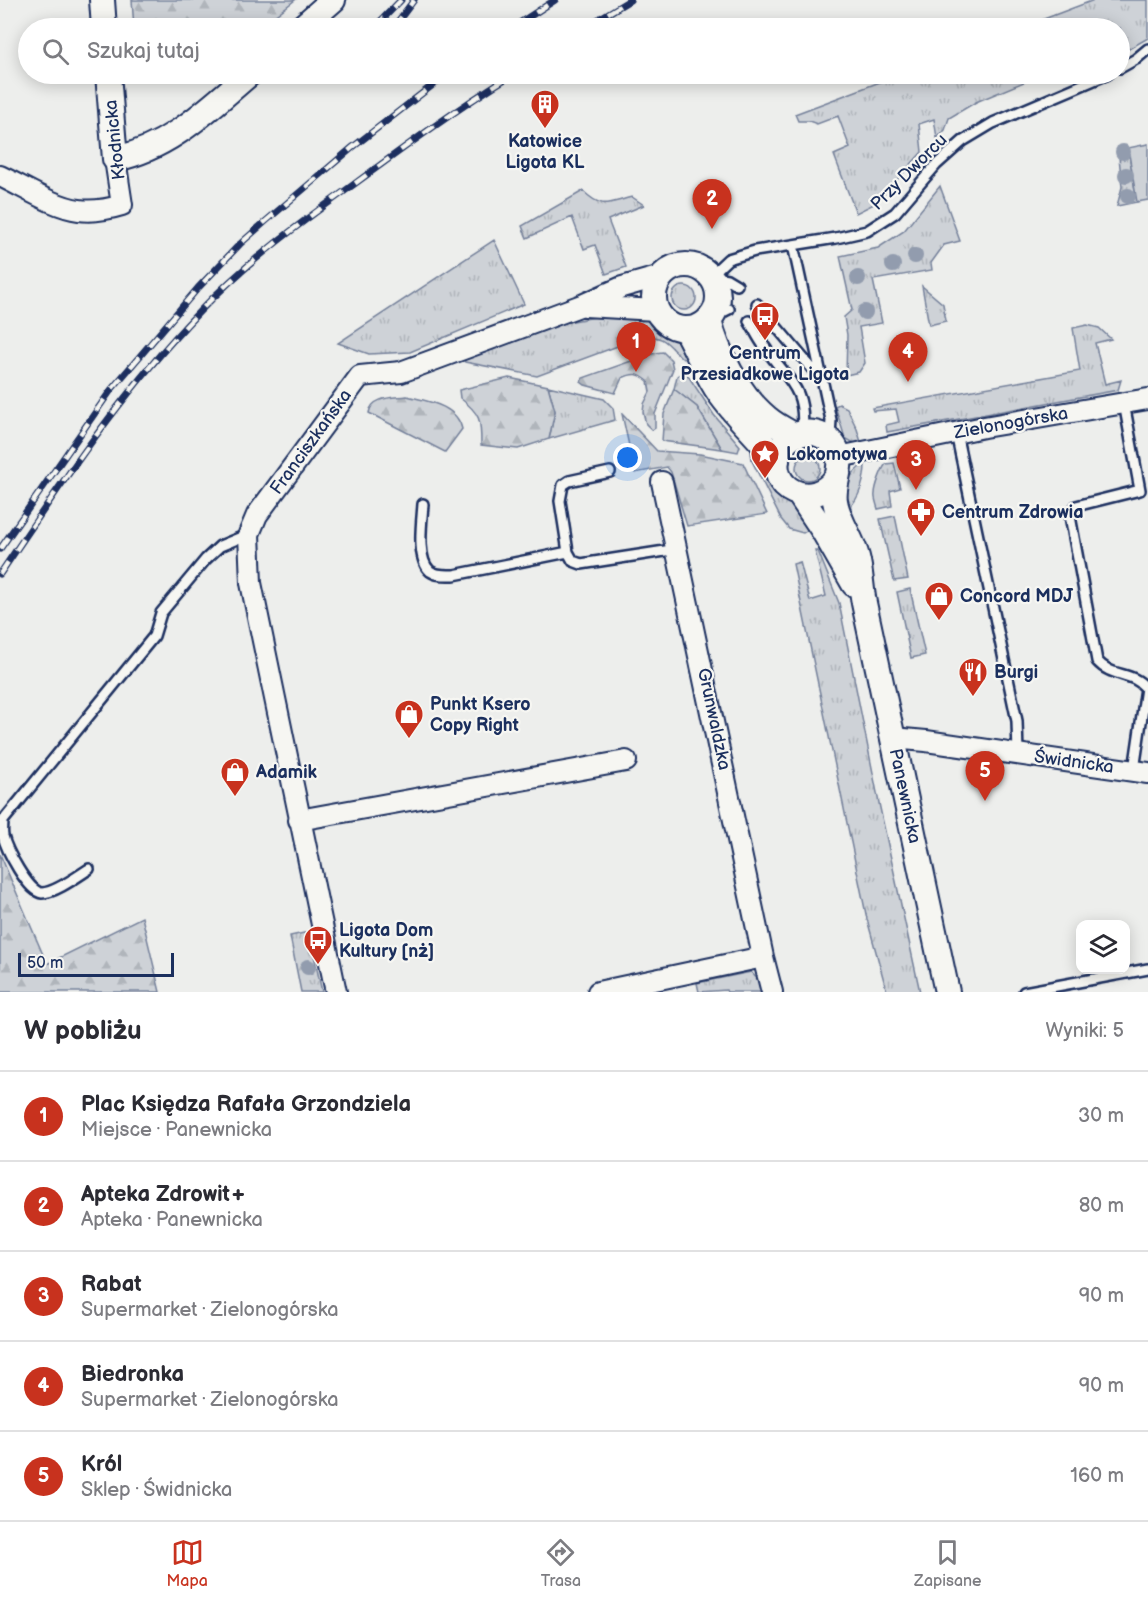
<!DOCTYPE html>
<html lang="pl">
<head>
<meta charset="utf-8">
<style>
	body { margin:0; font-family:"Balsamiq Sans",sans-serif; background:#f7f7f7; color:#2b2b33 }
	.controls { position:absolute; right:18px; bottom:18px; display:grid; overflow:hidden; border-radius:12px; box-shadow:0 3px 15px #0003 }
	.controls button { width:54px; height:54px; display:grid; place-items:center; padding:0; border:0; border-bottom:2px solid #e1e1e2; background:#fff; color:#2b2b33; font:30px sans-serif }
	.scale { position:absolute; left:18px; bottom:15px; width:156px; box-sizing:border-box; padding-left:6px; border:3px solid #1b2f5e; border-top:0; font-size:16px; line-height:21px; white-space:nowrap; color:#1b2f5e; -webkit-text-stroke:4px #f6f6f2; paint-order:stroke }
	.you { position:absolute; left:628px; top:458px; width:21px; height:21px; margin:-15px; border:4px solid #fff; border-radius:50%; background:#1a73e8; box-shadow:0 0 0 9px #1a73e833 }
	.badge { display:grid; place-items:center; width:39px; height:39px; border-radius:50%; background:#c8321e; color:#fff; font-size:20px; font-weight:700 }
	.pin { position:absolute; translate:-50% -50px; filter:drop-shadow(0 2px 3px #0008) }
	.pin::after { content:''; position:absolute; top:32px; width:21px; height:18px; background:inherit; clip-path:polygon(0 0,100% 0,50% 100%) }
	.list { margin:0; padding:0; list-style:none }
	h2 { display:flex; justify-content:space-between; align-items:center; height:78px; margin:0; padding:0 24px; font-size:26px }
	h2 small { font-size:20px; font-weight:400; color:#7c7c81 }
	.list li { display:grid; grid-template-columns:39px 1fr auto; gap:18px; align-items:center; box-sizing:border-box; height:90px; padding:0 24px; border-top:2px solid #e1e1e2 }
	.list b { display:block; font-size:22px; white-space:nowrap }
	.list p { margin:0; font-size:20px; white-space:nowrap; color:#7c7c81 }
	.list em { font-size:20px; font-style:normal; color:#7c7c81 }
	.icon { flex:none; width:33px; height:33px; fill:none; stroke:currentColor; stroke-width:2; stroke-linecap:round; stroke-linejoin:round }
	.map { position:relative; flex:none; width:1148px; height:992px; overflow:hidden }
	.search { position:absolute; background:#fff; box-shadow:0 3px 15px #0003; left:18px; right:18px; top:18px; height:66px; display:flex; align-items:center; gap:15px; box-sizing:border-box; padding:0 21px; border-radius:33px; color:#7c7c81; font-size:22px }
	.sheet { height:528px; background:#fff }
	nav { display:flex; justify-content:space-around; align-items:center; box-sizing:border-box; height:84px; border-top:2px solid #e1e1e2; background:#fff; font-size:16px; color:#7c7c81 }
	nav a { display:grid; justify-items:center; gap:3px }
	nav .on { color:#c8321e }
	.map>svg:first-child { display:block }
</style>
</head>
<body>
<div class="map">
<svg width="1148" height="992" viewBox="0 0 1148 992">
	<defs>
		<pattern id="grass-tufts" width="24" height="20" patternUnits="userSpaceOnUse" patternTransform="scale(1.5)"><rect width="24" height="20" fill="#ced2d7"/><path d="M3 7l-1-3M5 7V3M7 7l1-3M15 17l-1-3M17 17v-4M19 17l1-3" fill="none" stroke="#b0b5bb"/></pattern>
		<pattern id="forest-firs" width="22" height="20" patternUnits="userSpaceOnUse" patternTransform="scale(1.5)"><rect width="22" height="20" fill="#ced2d7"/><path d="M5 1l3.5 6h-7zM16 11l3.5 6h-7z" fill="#b0b5bb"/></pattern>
	</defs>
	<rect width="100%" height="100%" fill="#edeeec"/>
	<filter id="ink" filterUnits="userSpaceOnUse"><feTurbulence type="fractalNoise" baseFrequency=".0167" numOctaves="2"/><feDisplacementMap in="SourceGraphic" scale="12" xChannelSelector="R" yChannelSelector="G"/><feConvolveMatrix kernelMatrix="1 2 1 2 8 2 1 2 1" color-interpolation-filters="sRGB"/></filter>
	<g filter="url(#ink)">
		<path fill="url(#grass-tufts)" stroke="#74809a" stroke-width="1.5" d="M1094,0H1148V38L1120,54V28H1020Z
			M901,74H1043L976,102L949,118L945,130L937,138L934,119L919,124L922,152L876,203L856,213L834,155L850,148L838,116L817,124L809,121H798L795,114Z
			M1118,147L1128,148L1137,202L1117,206L1122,187Z
			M940,186L960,241L944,245L931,263L932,270L873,280L882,323L859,327L865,363L859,372L846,375L847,335L844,317L852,310L840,256L878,248L904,231Z
			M583,191C603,210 608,203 632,197L644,205L608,220L626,267L606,274L595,245L584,249L572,217L527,238L522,226Z
			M494,240L524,304L410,352L369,354L338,343Z
			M672 298a12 12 0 1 1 24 0a12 12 0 1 1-24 0Z
			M922,286L943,304L946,321L929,325Z
			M607,315H643L665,333L676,339L686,349L690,357L683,359C667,344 666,335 642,337L537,376L465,362L464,360L562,323Z
			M1087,325L1099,328L1111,339L1095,343L1105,384L1121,380L1118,390L887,432L886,425L899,422L896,409L873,411L872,408L1080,371L1073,328Z
			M685,371L714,415L740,446L738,452L722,449L697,407L674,389L677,376Z
			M548,386L604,399L613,408L615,420L549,439L555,411Z
			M839,404L847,408L857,429L861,442L854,443L845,438L835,406Z
			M753,443L761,452L778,495L794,506L813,527L803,533L789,529L781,519L752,461L751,452Z
			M796 468a12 12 0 1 1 24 0a12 12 0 1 1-24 0Z
			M865,463C865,479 860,499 847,510C846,486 844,478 865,463Z
			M894,463L900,488L890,491L892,506L878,509C877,505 874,498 875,494C875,487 882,468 886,464Z
			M895,516L908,579L894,581L880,519Z
			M815,551H818L839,603L880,808L920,992H887L867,919L793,564L800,562L810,601L826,596Z
			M910,589L925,655L911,658L897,592Z
			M309,932L322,992H301L290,936Z
			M751,972L759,981L761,992H727L726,990L699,992L697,983Z"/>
		<path fill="url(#forest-firs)" stroke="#74809a" stroke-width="1.5" d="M132,0H295L259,28H134Z
			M663,352L671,360L673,369L655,414V428L652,430L646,424L643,412L644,404L650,392L648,381C639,373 633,373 622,378L615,393L585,385L581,382L583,378L654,353Z
			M509,378L548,386L555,411L549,439L518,449L481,445C481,420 481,414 460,398L459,390Z
			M674,389L697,407L722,449L662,441L664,414Z
			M407,396C427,401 457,405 462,429L445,452L369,413C372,396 393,398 407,396Z
			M622,414L657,451L700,454L743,463L767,514L687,526L671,472L667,467L635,473Z
			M0,854L47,964L142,917L160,992H0Z"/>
		<path fill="#ced2d7" stroke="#74809a" stroke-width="1.5" d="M1148,144V200L1137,202L1128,148Z"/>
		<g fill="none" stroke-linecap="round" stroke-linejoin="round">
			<g stroke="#1b2f5e" stroke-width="14">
				<path id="service" d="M1120,68L1136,59L1148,49
					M793,245L831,420L830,436
					M710,276L728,259L755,251L836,238L867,231L895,213L936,165L963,141L993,123L1108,74
					M710,276L727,279L737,285
					M757,304L820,378
					M709,319L729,309
					M749,321C754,329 758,338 764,346C787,380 807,387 802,433
					M1124,403L1140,490L1076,506L1070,516L1097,661C1112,678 1132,671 1146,688L1134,770
					M956,433L1017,721L1018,754
					M610,472L569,481L563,485L560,501L568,552L573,561L581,564L678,549
					M423,504C422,521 416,559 430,571C437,576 446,575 454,575L568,552
					M89,869C78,876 55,893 42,893C28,892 6,849 3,836C2,831 3,826 3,821L154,636L161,613L206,559L220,546L249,534
					M1024,992L1148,969"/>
			</g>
			<g stroke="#1b2f5e" stroke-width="24">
				<path id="minor" d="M0,176C24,187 54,207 79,210C94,212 109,209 122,205L115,159
					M585,306L656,310
					M839,457L984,427L1148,399
					M662,482L763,957
					M893,738L926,741L1148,773
					M299,820L626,761
					M336,992L251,583L249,534L257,515L360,376L401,372L582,305L622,287L661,276
					M598,992L763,957L772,992"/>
			</g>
			<g stroke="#1b2f5e" stroke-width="28">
				<path id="tertiary" d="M102,0L104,28
					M301,28L333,0
					M108,74L115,159C170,148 208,109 249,74
					M654 297a32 32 0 1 1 64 0a32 32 0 1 1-64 0Z
					M709,319C716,352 740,396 767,418C775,425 785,430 794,435
					M685,329C696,348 704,369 716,388C733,415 758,435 777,461
					M836,478C813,512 765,489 779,452C783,442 793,434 804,433C816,431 829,437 835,447C846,465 832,483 835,501C838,521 852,538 857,557C861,572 861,588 864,603L947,992
					M799,494L823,530L854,584"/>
			</g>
			<use href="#service" stroke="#f6f6f2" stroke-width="9"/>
			<use href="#minor" stroke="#f6f6f2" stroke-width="20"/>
			<use href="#tertiary" stroke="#f6f6f2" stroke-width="24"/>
			<g stroke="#1b2f5e" stroke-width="7">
				<path id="rail" d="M374,28L401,0
					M393,28L414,0
					M512,28L555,0
					M584,28L630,0
					M0,549L111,390L198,288L240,244L266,221L353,147L447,74
					M0,574C62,482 122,392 200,311C246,263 299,224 353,185C406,146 458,108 513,74"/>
			</g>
			<use href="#rail" stroke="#f6f6f2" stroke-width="4.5" stroke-dasharray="14" stroke-linecap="butt"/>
		</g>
		<g fill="#929cae">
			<circle cx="1123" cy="152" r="8"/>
			<circle cx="1126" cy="175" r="8"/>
			<circle cx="1128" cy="196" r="8"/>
			<circle cx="915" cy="256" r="8"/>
			<circle cx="893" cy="265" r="8"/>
			<circle cx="858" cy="278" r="8"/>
			<circle cx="865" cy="312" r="8"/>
			<circle cx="308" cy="967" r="8"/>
		</g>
	</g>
	<defs>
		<g id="building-pin" transform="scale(1.5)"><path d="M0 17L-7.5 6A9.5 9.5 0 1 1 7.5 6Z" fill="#c8321e" stroke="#f6f6f2"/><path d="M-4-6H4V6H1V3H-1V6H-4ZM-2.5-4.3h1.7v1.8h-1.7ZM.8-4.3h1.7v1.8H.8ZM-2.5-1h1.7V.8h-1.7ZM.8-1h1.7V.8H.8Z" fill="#fff"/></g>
		<g id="bus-pin" transform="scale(1.5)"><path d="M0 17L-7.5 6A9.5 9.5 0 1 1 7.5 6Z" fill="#c8321e" stroke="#f6f6f2"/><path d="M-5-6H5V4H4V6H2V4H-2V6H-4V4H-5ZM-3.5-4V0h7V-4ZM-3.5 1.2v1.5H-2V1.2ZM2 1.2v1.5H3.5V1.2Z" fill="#fff"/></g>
		<g id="sight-pin" transform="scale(1.5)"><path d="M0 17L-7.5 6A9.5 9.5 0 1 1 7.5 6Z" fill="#c8321e" stroke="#f6f6f2"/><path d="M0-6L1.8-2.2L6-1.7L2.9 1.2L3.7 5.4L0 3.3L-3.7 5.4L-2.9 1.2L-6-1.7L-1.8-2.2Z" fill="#fff"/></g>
		<g id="pharmacy-pin" transform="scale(1.5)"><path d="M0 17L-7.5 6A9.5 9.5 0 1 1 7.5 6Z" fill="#c8321e" stroke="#f6f6f2"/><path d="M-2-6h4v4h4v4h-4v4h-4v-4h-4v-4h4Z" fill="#fff"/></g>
		<g id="shop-pin" transform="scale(1.5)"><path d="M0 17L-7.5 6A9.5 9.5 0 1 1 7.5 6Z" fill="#c8321e" stroke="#f6f6f2"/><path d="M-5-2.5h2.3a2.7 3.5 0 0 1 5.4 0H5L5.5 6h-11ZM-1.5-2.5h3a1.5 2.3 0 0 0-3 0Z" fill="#fff"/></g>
		<g id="restaurant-pin" transform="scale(1.5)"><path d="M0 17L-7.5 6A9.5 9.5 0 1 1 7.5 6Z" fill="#c8321e" stroke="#f6f6f2"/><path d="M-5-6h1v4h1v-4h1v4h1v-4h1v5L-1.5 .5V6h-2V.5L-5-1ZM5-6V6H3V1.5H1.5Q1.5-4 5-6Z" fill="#fff"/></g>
	</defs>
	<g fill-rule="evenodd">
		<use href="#building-pin" x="545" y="104"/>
		<use href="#bus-pin" x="765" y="316"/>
		<use href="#sight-pin" x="765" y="454"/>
		<use href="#pharmacy-pin" x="921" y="512"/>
		<use href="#shop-pin" x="939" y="596"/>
		<use href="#restaurant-pin" x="973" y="672"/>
		<use href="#shop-pin" x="409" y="714"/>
		<use href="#shop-pin" x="235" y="772"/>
		<use href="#bus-pin" x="318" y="940"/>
	</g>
	<g text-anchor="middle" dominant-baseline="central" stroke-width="4.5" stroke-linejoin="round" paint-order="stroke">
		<g font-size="18" fill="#1b2f5e" stroke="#f6f6f2">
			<text transform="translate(115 140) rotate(-96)">Kłodnicka</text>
			<text transform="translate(909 172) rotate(-45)">Przy Dworcu</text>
			<text transform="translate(1011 423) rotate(-10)">Zielonogórska</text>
			<text transform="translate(311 442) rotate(-54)">Franciszkańska</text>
			<text transform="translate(714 719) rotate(78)">Grunwaldzka</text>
			<text transform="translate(1074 762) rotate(8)">Świdnicka</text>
			<text transform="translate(905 796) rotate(78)">Panewnicka</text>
		</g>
		<g font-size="18" font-weight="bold" fill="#1b2f5e" stroke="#f6f6f2" text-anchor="start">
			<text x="545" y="141" text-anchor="middle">Katowice<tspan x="545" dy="21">Ligota KL</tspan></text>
			<text x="765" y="353" text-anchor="middle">Centrum<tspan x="765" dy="21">Przesiadkowe Ligota</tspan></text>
			<text x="786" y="454">Lokomotywa</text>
			<text x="942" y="512">Centrum Zdrowia</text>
			<text x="960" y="596">Concord MDJ</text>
			<text x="994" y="672">Burgi</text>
			<text x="430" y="704">Punkt Ksero<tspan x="430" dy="21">Copy Right</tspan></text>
			<text x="256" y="772">Adamik</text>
			<text x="339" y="930">Ligota Dom<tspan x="339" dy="21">Kultury [nż]</tspan></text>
		</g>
	</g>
</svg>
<div class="controls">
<button><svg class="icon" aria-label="layers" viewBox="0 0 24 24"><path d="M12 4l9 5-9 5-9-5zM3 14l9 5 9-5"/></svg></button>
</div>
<div class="scale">50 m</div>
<div class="you"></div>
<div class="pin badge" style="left:636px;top:372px">1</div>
<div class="pin badge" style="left:712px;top:229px">2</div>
<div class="pin badge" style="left:916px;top:490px">3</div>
<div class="pin badge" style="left:908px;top:382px">4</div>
<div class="pin badge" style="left:985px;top:801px">5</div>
<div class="search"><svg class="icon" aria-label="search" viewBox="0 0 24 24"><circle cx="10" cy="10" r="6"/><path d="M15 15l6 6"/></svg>Szukaj tutaj</div>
</div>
<section class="sheet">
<h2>W pobliżu<small>Wyniki: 5</small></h2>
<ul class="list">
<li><span class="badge">1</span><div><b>Plac Księdza Rafała Grzondziela</b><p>Miejsce · Panewnicka</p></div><em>30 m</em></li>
<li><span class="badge">2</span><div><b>Apteka Zdrowit+</b><p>Apteka · Panewnicka</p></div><em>80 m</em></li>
<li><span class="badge">3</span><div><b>Rabat</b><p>Supermarket · Zielonogórska</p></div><em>90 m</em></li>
<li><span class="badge">4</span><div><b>Biedronka</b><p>Supermarket · Zielonogórska</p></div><em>90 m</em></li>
<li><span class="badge">5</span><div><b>Król</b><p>Sklep · Świdnicka</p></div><em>160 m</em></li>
</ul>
</section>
<nav>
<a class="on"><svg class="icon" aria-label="map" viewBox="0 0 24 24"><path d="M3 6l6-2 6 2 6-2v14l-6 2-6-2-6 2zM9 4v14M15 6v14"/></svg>Mapa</a>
<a><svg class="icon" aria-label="directions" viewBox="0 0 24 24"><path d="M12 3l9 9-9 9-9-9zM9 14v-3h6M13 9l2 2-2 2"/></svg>Trasa</a>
<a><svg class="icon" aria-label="saved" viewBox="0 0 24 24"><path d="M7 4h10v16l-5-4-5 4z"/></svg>Zapisane</a>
</nav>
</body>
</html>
